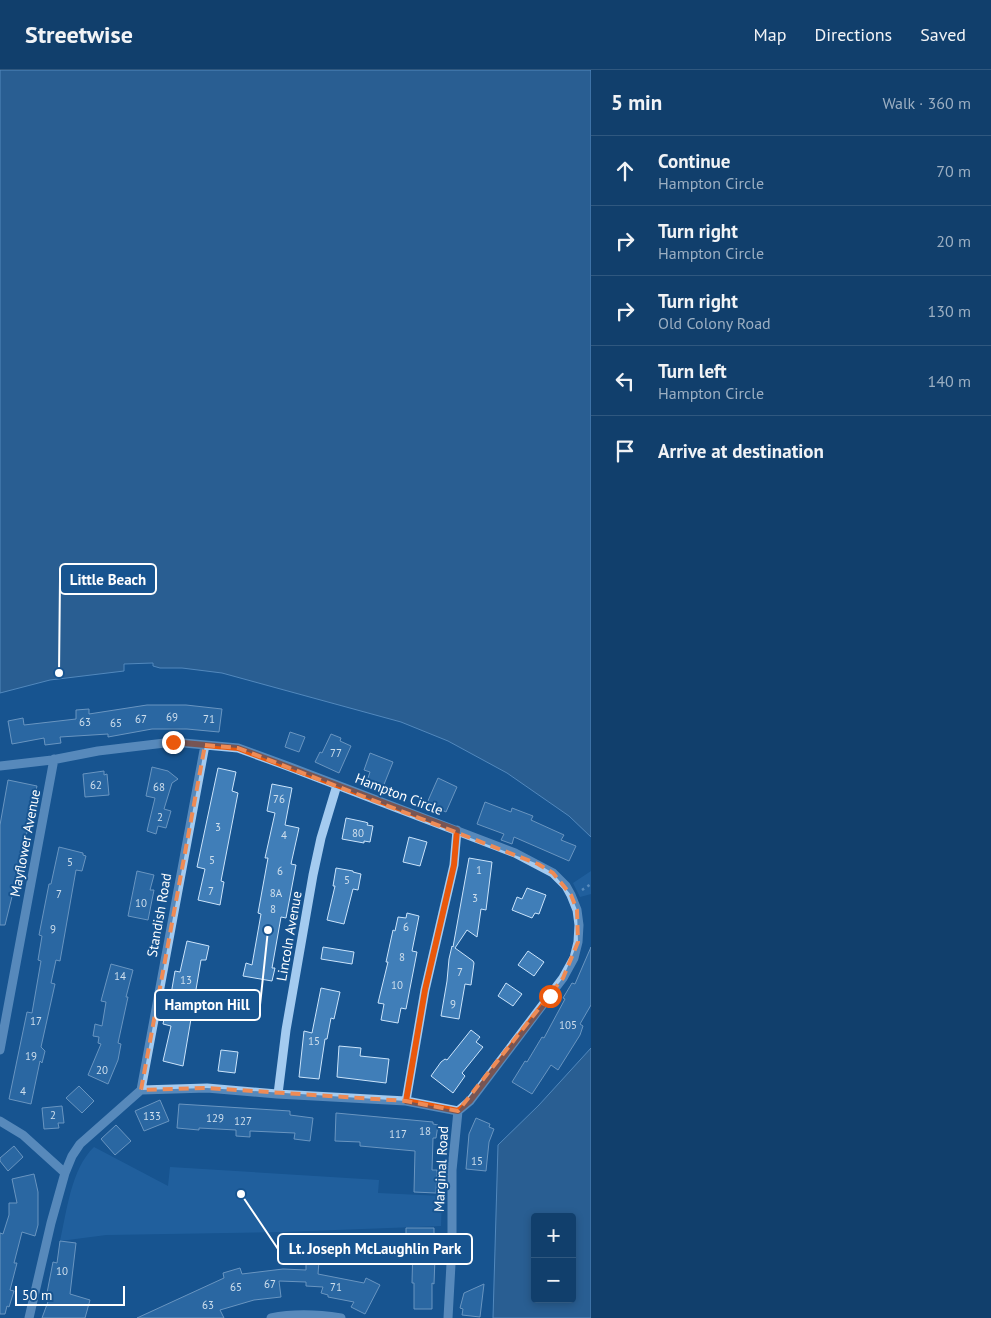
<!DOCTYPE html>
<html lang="en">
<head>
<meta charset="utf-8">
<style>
	body { margin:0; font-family:"PT Sans",sans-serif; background:#1e4a74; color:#f1f3f6 }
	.controls { position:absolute; right:15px; bottom:15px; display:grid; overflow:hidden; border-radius:5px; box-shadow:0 2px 8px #0003 }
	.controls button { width:45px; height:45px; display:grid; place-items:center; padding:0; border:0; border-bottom:1px solid #30587f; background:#113f6c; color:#f1f3f6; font:25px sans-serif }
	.scale { position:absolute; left:15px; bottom:12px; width:110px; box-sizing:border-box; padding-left:5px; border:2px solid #fff; border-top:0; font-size:14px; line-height:18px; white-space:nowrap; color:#fff; -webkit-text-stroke:4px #175490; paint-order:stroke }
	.stop { position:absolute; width:15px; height:15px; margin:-11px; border:4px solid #ea580c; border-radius:50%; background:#fff }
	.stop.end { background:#ea580c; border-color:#fff; box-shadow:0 1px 5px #0008 }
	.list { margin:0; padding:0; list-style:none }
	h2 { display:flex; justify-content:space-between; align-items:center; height:65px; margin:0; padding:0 20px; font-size:21px }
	h2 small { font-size:16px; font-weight:400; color:#9cafc2 }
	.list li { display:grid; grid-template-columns:32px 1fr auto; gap:15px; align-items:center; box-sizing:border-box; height:70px; padding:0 20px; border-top:1px solid #30587f }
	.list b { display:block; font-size:19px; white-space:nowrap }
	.list p { margin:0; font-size:16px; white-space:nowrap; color:#9cafc2 }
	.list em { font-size:16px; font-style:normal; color:#9cafc2 }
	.icon { flex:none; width:28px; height:28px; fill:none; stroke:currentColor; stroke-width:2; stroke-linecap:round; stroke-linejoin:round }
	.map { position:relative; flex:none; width:591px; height:1248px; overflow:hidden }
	header { display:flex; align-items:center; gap:30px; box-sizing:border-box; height:70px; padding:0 25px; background:#113f6c; border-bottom:1px solid #30587f }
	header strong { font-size:24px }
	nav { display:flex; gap:28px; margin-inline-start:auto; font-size:18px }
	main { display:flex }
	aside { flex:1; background:#113f6c }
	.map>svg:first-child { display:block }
</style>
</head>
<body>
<header>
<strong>Streetwise</strong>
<nav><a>Map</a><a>Directions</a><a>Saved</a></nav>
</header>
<main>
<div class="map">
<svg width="591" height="1248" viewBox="0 0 591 1248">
	<rect width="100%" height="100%" fill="#175490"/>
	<path fill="#2a6eae" d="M591,801V824L580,827L573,813Z
		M94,1077L168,1116L170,1097L379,1110L378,1123L442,1126L441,1156L283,1162L106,1165L60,1171C67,1141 71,1099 94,1077Z"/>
	<path fill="#3f6b96" stroke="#97c7f2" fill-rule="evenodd" d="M0,0H591V767L569,746L507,703L448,671L401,652L222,603L182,598H160L153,596V593L124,594V601L50,610L0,623Z
		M591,978V1248H493L498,1075L539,1035ZM535,1147H572V1229H535Z"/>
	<path fill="#407eb8" stroke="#cbe4fb" d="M147,635H186L222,639L219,662L187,659H152L108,667V664L60,667L61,673L45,675L44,668L12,674L8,651L23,648L24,655L76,649V640L89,639V644Z
		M290,662L305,667L299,682L285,677Z
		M331,664L341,668L340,671L351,676L339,703L315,692L320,682L322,683Z
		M370,683L393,692L383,717L367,711L370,702L364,700Z
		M152,697L168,701L178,709L172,713L164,739L171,741L166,758L158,756L156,764L147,761L155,728L146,726Z
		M218,698L236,702L232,721L238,723L221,811L224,812L220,835L198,830L205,799L197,797Z
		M104,701V705L107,704L109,725L85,727L83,704Z
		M438,708L457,717L446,742L427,733Z
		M8,710L37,716L21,790L5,855H0V755Z
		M272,714L292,718L285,755L299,758L291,794L296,795L286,848L281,847L272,898H275L272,911L243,906L246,893L252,895L261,844L258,843L268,788H265L275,743L267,741Z
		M485,732L511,742L512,738L533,746L531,750L564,765L561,770L576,776L569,791L514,767L512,774L501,770L504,764L477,754Z
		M346,748L365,752L368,753L367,755L373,756L370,772L364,771V773L342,769Z
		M409,767L427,772L420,796L403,792Z
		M59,777L83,783V785L86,786L82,801L76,800L60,891L56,890L51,913L55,914L41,977L45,981L42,993L40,991L31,1034L9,1029L27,942L32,943L41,891L38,890L42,866L39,865L49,814H51Z
		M469,788L492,792L486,840L481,839L477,867L467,860L455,878L473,891L474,893L471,915L465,914L459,949L441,946L447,911L449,889L452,876L453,877Z
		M336,798L353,801V802L361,804L358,820L353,819L344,854L327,850L335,816H333Z
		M137,801L154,805L150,820H154L148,850L128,846Z
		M527,818L546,825L539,844L535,843L532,848L512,840L517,827L522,829Z
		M407,843L419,846L412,881L417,882L406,939L401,938L398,953L381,950L384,934L378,933L388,892H386L393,860L395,861L398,847L406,848Z
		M187,871L209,876L206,890H201L183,996L163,991L171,956L163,954L167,935L169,936L175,901L180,902Z
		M323,877L354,882L352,894L321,889Z
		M591,877V935L580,954L583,956L580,965L558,1000L551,995L532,1024L512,1012L525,991L527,992L542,967L544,968L565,929L563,928L572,913L575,914Z
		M528,881L544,892L534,906L518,895Z
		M111,894L133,900L126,927H128L118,973L121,974L118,990L108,1014L88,1005L101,974L98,973L99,967L93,966L95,954L102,956L106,932L101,931Z
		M506,913L522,924L513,936L498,926Z
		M321,918L340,922L334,949L331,948L327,969H325L319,1009L299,1007L304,961L312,963Z
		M471,960L480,967L476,972L483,977L462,1003L465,1006L453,1023L431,1006L441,992L445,989L447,990Z
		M339,976L361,978L360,986L389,989L386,1013L337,1007Z
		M221,980L238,982L235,1003L218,1001Z
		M79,1016L94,1031L82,1043L66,1028Z
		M160,1030L169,1051L144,1061L135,1041Z
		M179,1034L290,1041V1045L313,1048L310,1071L294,1069L295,1063L250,1061V1067L236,1066V1060L199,1058V1060L177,1058Z
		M62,1036L64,1053H58L59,1058L44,1059L42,1038Z
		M336,1043L433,1052V1054L438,1055L436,1068H433L432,1100H437L436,1123L414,1122L415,1081L360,1076V1072L335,1071Z
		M476,1048L490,1054L489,1057L494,1059L489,1072L486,1101L466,1099L469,1064Z
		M116,1055L131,1071L115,1085L101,1069Z
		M14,1076L23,1087L8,1101L0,1091V1088Z
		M34,1104L38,1122V1155L35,1166L22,1162L14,1193H17L10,1220L14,1221L9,1237L7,1236L5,1244H0V1163L3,1164L9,1145V1133H17L12,1109Z
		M406,1158H434V1188H435L434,1214L432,1213V1239H414V1213H412L413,1174H406Z
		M60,1171L76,1173L70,1224L90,1230L85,1248H42L49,1229L46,1228L53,1192L57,1193Z
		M306,1190L319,1191L318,1204L364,1213L366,1208L380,1215L365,1244L351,1237L354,1232L328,1227V1225L321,1223L323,1217L306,1216V1212L279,1211L281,1227L254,1230L220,1240L224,1248H137L224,1208L223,1203L240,1198L242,1204L283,1199L306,1200Z
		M484,1214L480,1247L462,1245L463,1239L460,1238L464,1223Z"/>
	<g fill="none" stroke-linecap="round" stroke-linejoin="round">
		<path stroke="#a4cbf0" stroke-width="2.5" stroke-dasharray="2.5 4" stroke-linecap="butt" d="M582,820L591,814"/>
		<path stroke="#a4cbf0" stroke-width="9" d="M0,696L52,690L98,681L173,672L238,678L290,697L515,783L553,803L566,816L571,825L577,840L579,855L578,872L574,888L563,908L470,1031L458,1041L406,1031L277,1024L207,1018L141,1020L80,1074L72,1086L65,1103L23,1065L0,1051
			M0,980L54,689
			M141,1020L205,675
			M278,1024L286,960L313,805L321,768L337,715
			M406,1031L425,920L454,795L457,760
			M29,1248L51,1153L65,1103
			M271,1248C295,1243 316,1244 341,1248
			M448,1248L452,1176V1100L458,1041"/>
	</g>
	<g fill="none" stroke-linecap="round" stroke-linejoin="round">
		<path stroke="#ea580c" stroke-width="6" d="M173,672L238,678L457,760L454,795L425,920L406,1031L458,1041L470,1031L550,926"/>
	</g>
	<path d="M0 0H591V1248H0ZM205,675L238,678L538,794L553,803L571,825L577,840L578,872L563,908L458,1041L406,1031L207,1018L141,1020Z" fill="#175490" fill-opacity=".55" fill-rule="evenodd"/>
	<path fill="none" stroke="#ef8b55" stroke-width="4" stroke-dasharray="10 6" stroke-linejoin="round" d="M205,675L238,678L538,794L553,803L571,825L577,840L578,872L563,908L458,1041L406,1031L207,1018L141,1020Z"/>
	<g text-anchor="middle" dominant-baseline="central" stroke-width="4" stroke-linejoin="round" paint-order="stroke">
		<g font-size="11" fill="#cfdfed">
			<text x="172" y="647">69</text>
			<text x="141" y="649">67</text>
			<text x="209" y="649">71</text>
			<text x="85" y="652">63</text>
			<text x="116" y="653">65</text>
			<text x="336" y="683">77</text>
			<text x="96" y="715">62</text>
			<text x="159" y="717">68</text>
			<text x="279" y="729">76</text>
			<text x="160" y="747">2</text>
			<text x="218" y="757">3</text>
			<text x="358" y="763">80</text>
			<text x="284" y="765">4</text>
			<text x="212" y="790">5</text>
			<text x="70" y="792">5</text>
			<text x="479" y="800">1</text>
			<text x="280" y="801">6</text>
			<text x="347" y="810">5</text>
			<text x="211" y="821">7</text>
			<text x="276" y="823">8A</text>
			<text x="59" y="824">7</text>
			<text x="475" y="828">3</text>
			<text x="141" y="833">10</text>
			<text x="273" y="839">8</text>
			<text x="406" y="857">6</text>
			<text x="53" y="859">9</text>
			<text x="402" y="887">8</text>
			<text x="460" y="902">7</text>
			<text x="120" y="906">14</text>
			<text x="186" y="910">13</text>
			<text x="397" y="915">10</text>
			<text x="453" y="934">9</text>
			<text x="36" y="951">17</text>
			<text x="568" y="955">105</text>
			<text x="314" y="971">15</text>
			<text x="31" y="986">19</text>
			<text x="102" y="1000">20</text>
			<text x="23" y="1021">4</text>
			<text x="53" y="1045">2</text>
			<text x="152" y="1046">133</text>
			<text x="215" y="1048">129</text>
			<text x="243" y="1051">127</text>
			<text x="425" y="1061">18</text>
			<text x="398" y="1064">117</text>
			<text x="477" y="1091">15</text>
			<text x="62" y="1201">10</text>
			<text x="270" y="1214">67</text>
			<text x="236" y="1217">65</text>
			<text x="336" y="1217">71</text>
			<text x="208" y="1235">63</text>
		</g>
		<g font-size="14" fill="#fff" stroke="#175490">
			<text transform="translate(399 724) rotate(21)">Hampton Circle</text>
			<text transform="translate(25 773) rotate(-79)">Mayflower Avenue</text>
			<text transform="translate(159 845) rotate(-80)">Standish Road</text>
			<text transform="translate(289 866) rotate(-80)">Lincoln Avenue</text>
			<text transform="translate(441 1099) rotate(-87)">Marginal Road</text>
		</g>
	</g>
	<path fill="none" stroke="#fff" stroke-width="2" d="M59 603L60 509M268 860L260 935M241 1124L278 1179"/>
	<g fill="#fff" stroke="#175490" stroke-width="2">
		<circle cx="59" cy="603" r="5"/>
		<circle cx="268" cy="860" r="5"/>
		<circle cx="241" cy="1124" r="5"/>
	</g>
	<g fill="#175490" stroke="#fff" stroke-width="2">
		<rect x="60" y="494" width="96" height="30" rx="5"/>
		<rect x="155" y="920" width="105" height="30" rx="5"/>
		<rect x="278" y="1164" width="194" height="30" rx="5"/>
	</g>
	<g font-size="15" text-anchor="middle" font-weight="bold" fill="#fff">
		<text x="108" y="515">Little Beach</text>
		<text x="207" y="940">Hampton Hill</text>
		<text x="375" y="1184">Lt. Joseph McLaughlin Park</text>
	</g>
</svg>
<div class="controls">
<button>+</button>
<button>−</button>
</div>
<div class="scale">50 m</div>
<div class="stop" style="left:550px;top:926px"></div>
<div class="stop end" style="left:173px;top:672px"></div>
</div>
<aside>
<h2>5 min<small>Walk · 360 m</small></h2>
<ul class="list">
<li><svg class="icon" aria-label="ahead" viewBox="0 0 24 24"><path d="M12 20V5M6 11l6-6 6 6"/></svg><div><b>Continue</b><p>Hampton Circle</p></div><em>70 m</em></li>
<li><svg class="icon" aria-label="right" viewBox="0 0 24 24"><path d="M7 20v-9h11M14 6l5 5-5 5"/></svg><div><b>Turn right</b><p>Hampton Circle</p></div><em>20 m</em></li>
<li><svg class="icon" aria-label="right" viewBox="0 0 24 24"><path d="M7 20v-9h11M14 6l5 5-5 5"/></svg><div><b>Turn right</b><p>Old Colony Road</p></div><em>130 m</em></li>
<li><svg class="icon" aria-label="left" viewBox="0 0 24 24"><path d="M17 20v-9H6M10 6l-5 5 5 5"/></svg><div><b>Turn left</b><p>Hampton Circle</p></div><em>140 m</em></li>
<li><svg class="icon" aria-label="arrive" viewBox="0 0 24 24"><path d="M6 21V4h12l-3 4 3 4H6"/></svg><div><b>Arrive at destination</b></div></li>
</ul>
</aside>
</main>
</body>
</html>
